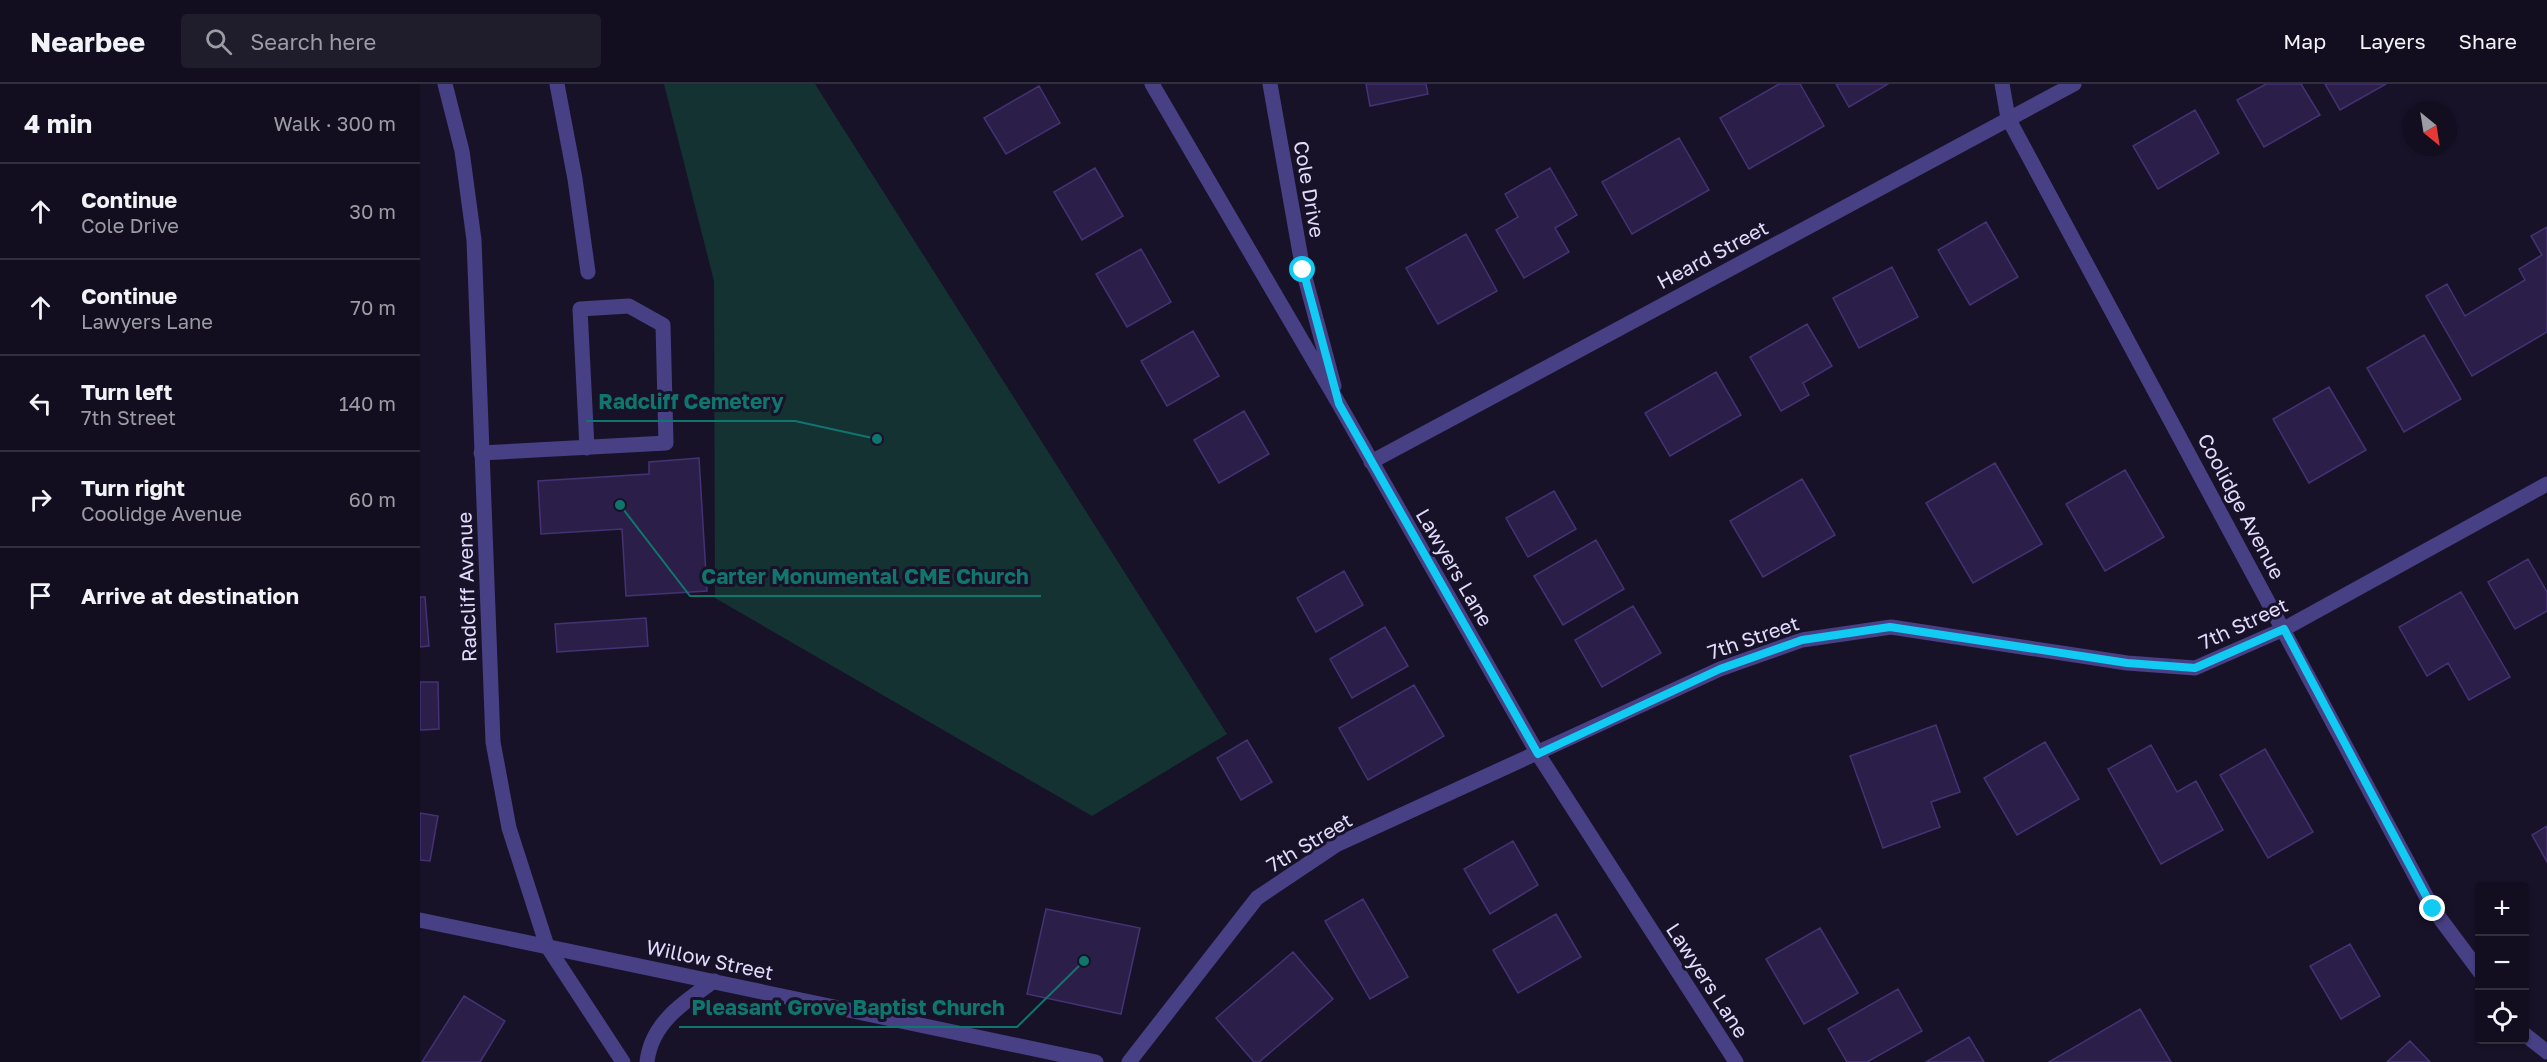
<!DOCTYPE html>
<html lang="en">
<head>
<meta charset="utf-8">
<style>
	body { margin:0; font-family:"Golos Text",sans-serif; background:#1f1c2c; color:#f1f3f6 }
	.controls { position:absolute; right:18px; bottom:18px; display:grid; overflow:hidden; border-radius:6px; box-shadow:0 2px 4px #0004 }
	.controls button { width:54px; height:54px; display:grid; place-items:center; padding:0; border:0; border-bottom:2px solid #312e3d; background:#120e1f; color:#f1f3f6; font:30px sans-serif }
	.compass { position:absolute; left:1983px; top:18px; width:54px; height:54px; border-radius:50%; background:#120e1f; box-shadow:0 2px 4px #0004; rotate:150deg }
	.stop { position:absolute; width:18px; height:18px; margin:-14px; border:4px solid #12cbf3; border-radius:50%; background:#fff }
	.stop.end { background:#12cbf3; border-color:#fff; box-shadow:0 2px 6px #0008 }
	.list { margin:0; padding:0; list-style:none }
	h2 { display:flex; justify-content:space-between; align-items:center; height:78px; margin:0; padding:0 24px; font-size:26px }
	h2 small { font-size:20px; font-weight:400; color:#9c9ca4 }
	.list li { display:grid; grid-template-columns:39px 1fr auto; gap:18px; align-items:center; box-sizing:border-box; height:96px; padding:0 24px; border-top:2px solid #312e3d }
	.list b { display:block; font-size:22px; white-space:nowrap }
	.list p { margin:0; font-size:20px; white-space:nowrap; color:#9c9ca4 }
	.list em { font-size:20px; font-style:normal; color:#9c9ca4 }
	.icon { flex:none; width:33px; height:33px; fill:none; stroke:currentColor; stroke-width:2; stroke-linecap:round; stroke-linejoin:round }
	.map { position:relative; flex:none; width:2127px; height:978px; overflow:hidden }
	header { display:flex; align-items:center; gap:36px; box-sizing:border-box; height:84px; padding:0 30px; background:#120e1f; border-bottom:2px solid #312e3d }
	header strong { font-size:28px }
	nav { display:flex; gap:33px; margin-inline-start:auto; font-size:21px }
	.search { width:420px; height:54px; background:#1f1c2c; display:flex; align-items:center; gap:15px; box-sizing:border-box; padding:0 21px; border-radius:6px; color:#9c9ca4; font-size:22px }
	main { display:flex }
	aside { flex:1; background:#120e1f }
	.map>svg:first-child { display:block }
</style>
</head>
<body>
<header>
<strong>Nearbee</strong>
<div class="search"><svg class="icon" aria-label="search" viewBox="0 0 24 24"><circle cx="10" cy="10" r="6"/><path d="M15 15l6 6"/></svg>Search here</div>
<nav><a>Map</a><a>Layers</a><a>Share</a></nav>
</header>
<main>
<aside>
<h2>4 min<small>Walk · 300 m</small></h2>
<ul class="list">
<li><svg class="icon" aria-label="ahead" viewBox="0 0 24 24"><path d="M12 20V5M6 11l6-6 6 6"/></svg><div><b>Continue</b><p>Cole Drive</p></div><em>30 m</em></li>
<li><svg class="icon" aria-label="ahead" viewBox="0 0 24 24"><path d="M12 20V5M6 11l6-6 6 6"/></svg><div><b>Continue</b><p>Lawyers Lane</p></div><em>70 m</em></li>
<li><svg class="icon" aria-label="left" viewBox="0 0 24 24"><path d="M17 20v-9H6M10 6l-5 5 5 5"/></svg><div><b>Turn left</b><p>7th Street</p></div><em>140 m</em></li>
<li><svg class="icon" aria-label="right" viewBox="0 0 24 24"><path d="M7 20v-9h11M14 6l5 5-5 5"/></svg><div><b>Turn right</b><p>Coolidge Avenue</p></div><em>60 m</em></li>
<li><svg class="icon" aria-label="arrive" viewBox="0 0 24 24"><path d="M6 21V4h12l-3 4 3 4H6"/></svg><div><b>Arrive at destination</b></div></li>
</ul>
</aside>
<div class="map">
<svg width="2127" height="978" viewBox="0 0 2127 978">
	<rect width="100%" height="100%" fill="#181229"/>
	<path fill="#153233" d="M244,0H395L807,650L672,732L295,514L294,197Z"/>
	<path fill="#2b1f49" stroke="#443274" stroke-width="1.5" d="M946,0H1006L1008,10L950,22Z
		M1359,0H1380L1404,42L1329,85L1300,34Z
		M1416,0H1468L1429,23Z
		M1846,0H1881L1900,31L1844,63L1817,16Z
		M1905,0H1966L1920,26Z
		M619,2L640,39L586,70L564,34Z
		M1775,26L1799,69L1738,105L1713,62Z
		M1259,54L1289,106L1212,150L1182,98Z
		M675,84L703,132L662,156L634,108Z
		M1130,84L1157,131L1135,144L1149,168L1104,194L1076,146L1098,133L1085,110Z
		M1566,138L1598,193L1550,221L1518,166Z
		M2127,143V248L2052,292L2006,212L2027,200L2045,232L2105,196L2099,185L2122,171L2111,152Z
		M1046,150L1077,207L1018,240L986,184Z
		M721,165L751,218L707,243L676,190Z
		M1472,183L1498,233L1439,264L1413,214Z
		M1387,240L1412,282L1383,299L1389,311L1361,327L1330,273Z
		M773,247L799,292L747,322L721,277Z
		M2004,251L2041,315L1984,348L1947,284Z
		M1296,288L1321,331L1250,372L1225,329Z
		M1909,303L1946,366L1889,399L1853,335Z
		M824,327L849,370L799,399L774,356Z
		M279,374L287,507L206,512L202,445L121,450L118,397L229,390V378Z
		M1575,379L1622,460L1553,499L1506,419Z
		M1705,386L1744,453L1685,487L1646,420Z
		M1382,395L1415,451L1343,493L1310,437Z
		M1134,407L1156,445L1108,473L1086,434Z
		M1176,456L1204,505L1143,541L1114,492Z
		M2108,475L2127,508V527L2095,545L2068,498Z
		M924,487L943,521L896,548L877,514Z
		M2041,508L2090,593L2049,616L2028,579L2007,592L1979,543Z
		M0,513H5L9,562L0,563Z
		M1213,522L1241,569L1182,603L1155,556Z
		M226,534L228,562L137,568L135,540Z
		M965,543L988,582L932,614L910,575Z
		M0,598H18L19,645L0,646Z
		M994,601L1024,652L948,696L919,644Z
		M1516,641L1540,708L1511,718L1520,743L1463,764L1430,672Z
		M827,656L852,698L821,716L797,674Z
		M1625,658L1659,715L1597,751L1564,694Z
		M1731,661L1757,708L1776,697L1803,746L1741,780L1688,685Z
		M1845,665L1893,748L1848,774L1800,691Z
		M0,729L18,732L10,777L0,776Z
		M2127,742V778L2112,751Z
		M1093,757L1118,801L1070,830L1044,785Z
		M943,815L988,893L950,915L905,837Z
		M626,825L720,844L701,930L607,910Z
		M1136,830L1161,873L1098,909L1073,866Z
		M1400,844L1438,909L1384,940L1346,875Z
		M1930,860L1960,912L1921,935L1890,882Z
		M873,868L913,915L839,978H834L796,934Z
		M1478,905L1502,947L1447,978H1427L1408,945Z
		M44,912L85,937L60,978H2Z
		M1720,925L1751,978H1629Z
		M1549,953L1564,978H1506Z
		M1990,957L2010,978H1967Z"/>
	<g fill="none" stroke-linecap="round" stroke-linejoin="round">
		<path stroke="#484085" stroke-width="15" d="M137,0L155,95L168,188
			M61,369L246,359L243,241L209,222L160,225L167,364"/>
		<path stroke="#484085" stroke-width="15" d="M25,0L42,67L54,156L73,658L89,744L127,862L203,978
			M732,0L919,320L1118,670L1316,978
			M850,0L883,186L914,302
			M1582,0L1588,34L2013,825L2060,888
			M951,378L1654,0
			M0,836L676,978
			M2104,950L2127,968
			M227,978C231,939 264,918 294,897
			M709,978L837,814L916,761L1300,585L1382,556L1471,543L1707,579L1775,584L1864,545L2127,400"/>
	</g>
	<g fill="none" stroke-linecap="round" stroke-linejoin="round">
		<path stroke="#12cbf3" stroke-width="8" d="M883,186L919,320L1118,670L1300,585L1382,556L1470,543L1707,579L1775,584L1864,545L2013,825"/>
	</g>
	<g text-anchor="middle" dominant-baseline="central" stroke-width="6" stroke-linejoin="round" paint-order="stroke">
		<g font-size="20" fill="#e2dcfd" stroke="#181229">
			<text transform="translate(890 105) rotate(80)">Cole Drive</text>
			<text transform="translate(1292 170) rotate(-28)">Heard Street</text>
			<text transform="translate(1822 422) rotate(62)">Coolidge Avenue</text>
			<text transform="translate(1035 483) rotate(60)">Lawyers Lane</text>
			<text transform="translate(46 503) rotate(-92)">Radcliff Avenue</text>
			<text transform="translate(1823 539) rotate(-25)">7th Street</text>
			<text transform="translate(1333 553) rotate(-19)">7th Street</text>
			<text transform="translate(889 758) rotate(-31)">7th Street</text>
			<text transform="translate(290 875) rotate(12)">Willow Street</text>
			<text transform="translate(1288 896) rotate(57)">Lawyers Lane</text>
		</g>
	</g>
	<path fill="none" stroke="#0f766e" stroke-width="2" d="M457 355L375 337H166M200 421L270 512H621M664 877L597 943H259"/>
	<g fill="#0f766e" stroke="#181229" stroke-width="2">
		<circle cx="457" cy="355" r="6"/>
		<circle cx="200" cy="421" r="6"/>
		<circle cx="664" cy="877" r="6"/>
	</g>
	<g font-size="21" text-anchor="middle" font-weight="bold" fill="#0f766e" stroke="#181229" stroke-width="6" stroke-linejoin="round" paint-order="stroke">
		<text x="271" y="325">Radcliff Cemetery</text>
		<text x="445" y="500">Carter Monumental CME Church</text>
		<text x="428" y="931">Pleasant Grove Baptist Church</text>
	</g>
</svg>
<div class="controls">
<button>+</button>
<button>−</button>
<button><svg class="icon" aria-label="locate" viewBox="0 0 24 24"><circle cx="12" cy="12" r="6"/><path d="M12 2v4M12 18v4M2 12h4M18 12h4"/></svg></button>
</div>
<svg class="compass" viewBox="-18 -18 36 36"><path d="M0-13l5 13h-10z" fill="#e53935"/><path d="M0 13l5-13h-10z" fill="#9c9ca4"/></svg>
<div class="stop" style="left:883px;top:186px"></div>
<div class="stop end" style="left:2013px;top:825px"></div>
</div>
</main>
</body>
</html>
